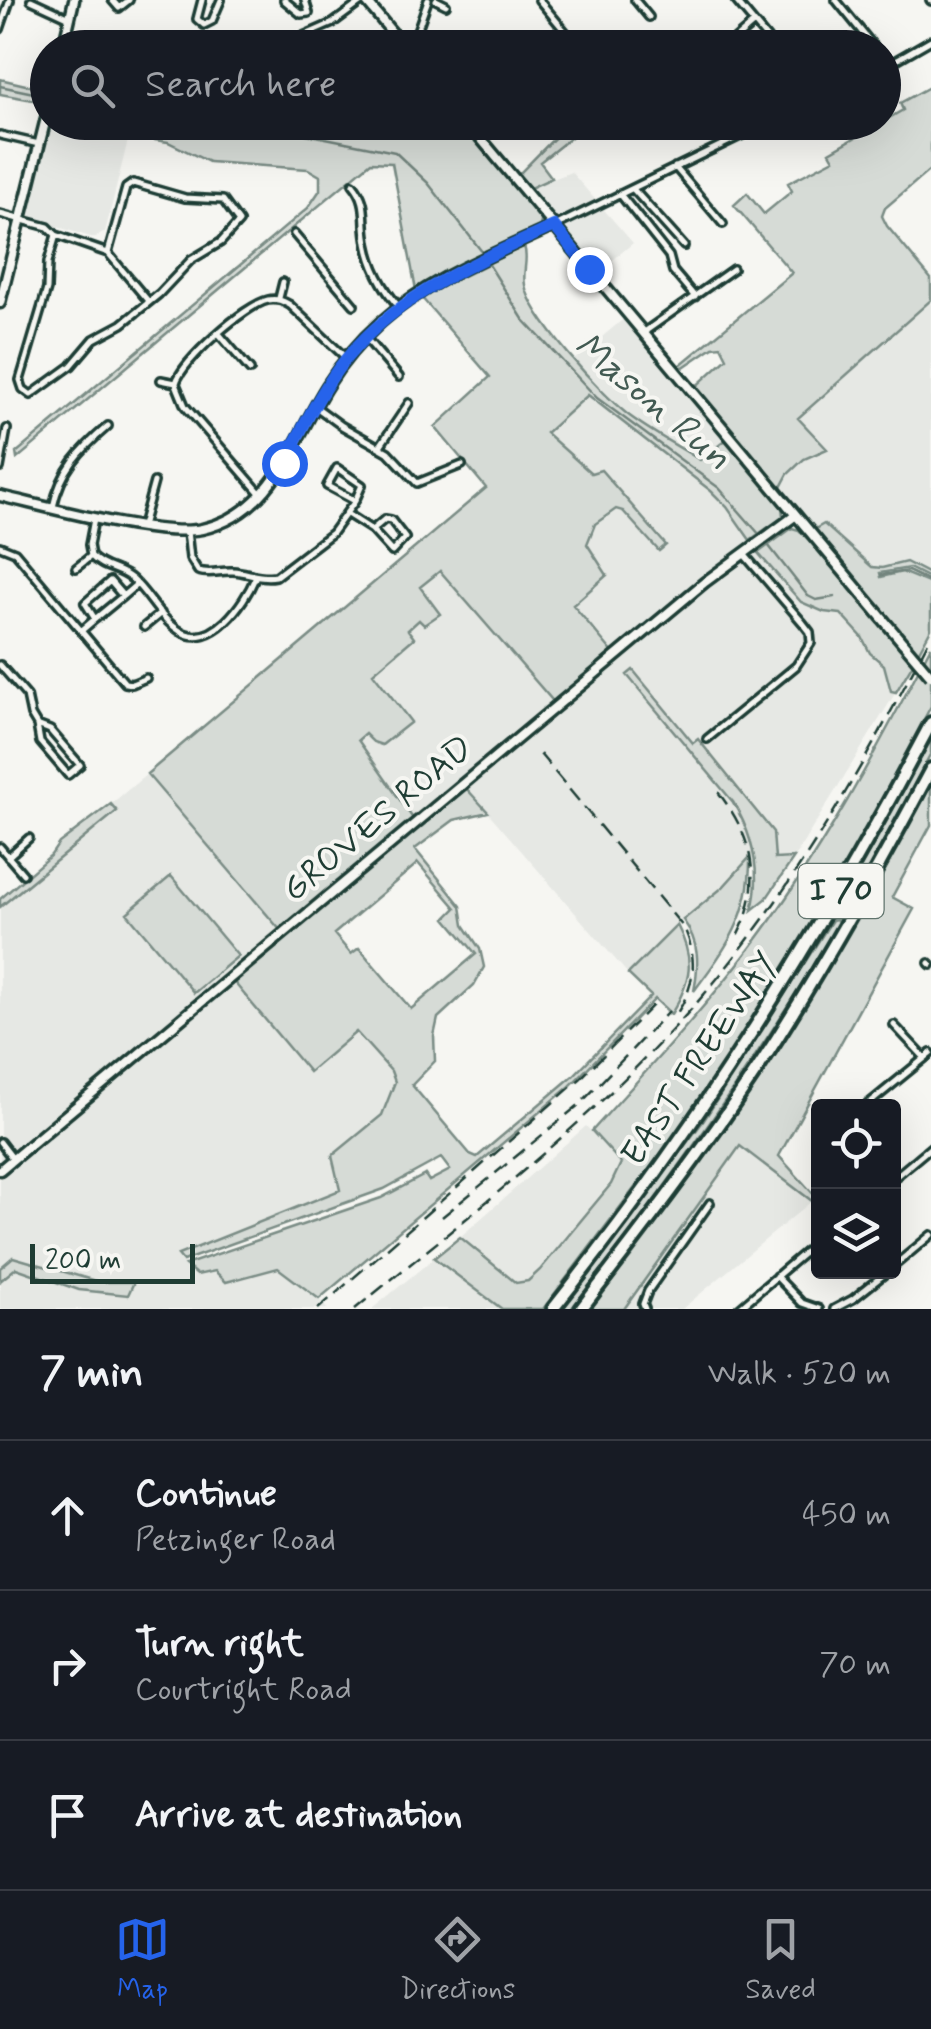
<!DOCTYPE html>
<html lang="en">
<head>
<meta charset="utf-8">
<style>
	body { margin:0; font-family:Mynerve,sans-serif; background:#242831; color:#f1f3f6 }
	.controls { position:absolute; right:30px; bottom:30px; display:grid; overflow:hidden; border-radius:10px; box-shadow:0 10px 40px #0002 }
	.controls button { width:90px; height:90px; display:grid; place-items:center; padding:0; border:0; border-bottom:2px solid #363941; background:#171b24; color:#f1f3f6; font:50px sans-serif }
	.scale { position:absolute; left:30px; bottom:25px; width:165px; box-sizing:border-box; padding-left:10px; border:5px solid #1f3d34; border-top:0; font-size:28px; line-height:35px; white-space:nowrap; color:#1f3d34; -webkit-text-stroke:8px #f6f6f2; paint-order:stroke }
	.stop { position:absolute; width:30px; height:30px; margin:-22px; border:8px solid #2563eb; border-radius:50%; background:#fff }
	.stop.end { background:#2563eb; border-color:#fff; box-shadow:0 2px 10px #0008 }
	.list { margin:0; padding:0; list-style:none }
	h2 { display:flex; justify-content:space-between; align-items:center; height:130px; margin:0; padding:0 40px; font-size:42px }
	h2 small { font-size:32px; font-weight:400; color:#9ea1a6 }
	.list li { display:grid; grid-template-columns:65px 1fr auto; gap:30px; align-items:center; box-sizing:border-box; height:150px; padding:0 40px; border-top:2px solid #363941 }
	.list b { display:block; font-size:38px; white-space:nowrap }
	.list p { margin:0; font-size:32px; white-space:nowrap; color:#9ea1a6 }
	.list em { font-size:32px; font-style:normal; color:#9ea1a6 }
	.icon { flex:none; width:55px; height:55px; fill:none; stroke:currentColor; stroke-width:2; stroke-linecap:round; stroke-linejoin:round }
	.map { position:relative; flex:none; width:931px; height:1309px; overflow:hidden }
	.search { position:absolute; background:#171b24; box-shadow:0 10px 40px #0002; left:30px; right:30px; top:30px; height:110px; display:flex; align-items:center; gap:25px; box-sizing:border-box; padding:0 35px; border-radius:55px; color:#9ea1a6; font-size:38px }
	.sheet { height:580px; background:#171b24 }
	nav { display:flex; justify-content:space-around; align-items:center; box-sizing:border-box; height:140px; border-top:2px solid #363941; background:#171b24; font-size:28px; color:#9ea1a6 }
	nav a { display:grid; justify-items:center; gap:5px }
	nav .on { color:#2563eb }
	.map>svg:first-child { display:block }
</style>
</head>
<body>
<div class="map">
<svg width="931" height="1309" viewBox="0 0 931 1309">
	<rect width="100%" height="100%" fill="#f6f6f2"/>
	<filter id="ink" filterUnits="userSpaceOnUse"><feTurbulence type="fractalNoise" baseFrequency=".01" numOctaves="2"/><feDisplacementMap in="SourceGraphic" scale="20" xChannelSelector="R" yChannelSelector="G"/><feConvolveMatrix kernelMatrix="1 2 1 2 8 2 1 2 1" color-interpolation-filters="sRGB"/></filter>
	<g filter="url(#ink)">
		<path fill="#e6e8e4" d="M48,122L105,123L129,136L105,232L94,238L22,216Z
			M571,172L633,243L597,273L528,189Z
			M931,300V575L906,562L881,568L872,567L824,524L815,529L780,489L788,474L804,459L819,454L797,418Z
			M626,317L727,439L700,460L630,417L574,360Z
			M589,395L711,491L727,507L758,553L801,602L824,612L841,614L862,637L870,653L884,665L891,691L896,692L794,858L775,859L698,740L693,743L633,671L627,676L733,802L745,822L754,852L723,887L677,925L628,974L466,787L419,826L358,740L365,733L373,673L414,638L407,630L419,620V588L440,570L552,700L606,644L572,604L589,531L616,509L623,511L659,550L591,474L546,433Z
			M147,774L286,937L234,981L308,1072L356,1032L391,1071L395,1082L382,1115L332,1156L340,1191L178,1255L185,1265L215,1271L226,1282L278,1268L319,1299L327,1309H0V1281L16,1268L79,1290L133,1282H99L13,1257L0,1268V907L116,811L111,804Z
			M586,1126L621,1163L622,1167L540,1270L528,1281L517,1283L460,1237Z
			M740,1146L812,1201L682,1309H624Z
			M434,1258L502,1308V1309H372Z"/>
		<path fill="#d6dbd6" stroke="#7a8c85" stroke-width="2.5" fill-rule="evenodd" d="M0,79L47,90L44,102L0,94Z
			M931,86V169L885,208L882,216L887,226L931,279V300L798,418L827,449L804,459L788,474L780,489L693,389L727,358L721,346L713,347L682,368L680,365L792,273L734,205L747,193L764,214L792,191L788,183L834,159L830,152L903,110L900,103Z
			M180,122L203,126L208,122L377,126L379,122L462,123L465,126L462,129L423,126L466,134L479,140L542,218L539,229L470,259L416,290L392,163L371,162L17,459L16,453L308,208L320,190V176L308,169L209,162L168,142L129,136L105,123Z
			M569,123H589L540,162L552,178L528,189L517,176Z
			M524,246C529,259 522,271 525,285C531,317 600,393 627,414C649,431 676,445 700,460L727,439L782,506L783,517L750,540L727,507L711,491L588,395L546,433L591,473L601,470L666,545L659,551L623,511L616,509L595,524L587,544L607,575L573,605L614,654L558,701L552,700L440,571L420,587L440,614L424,625L419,620L408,630L414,638L373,673L411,722L382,745L373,742L365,734L358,740L414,820L281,931L147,774L486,488L435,427L490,377L421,297Z
			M824,524L872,567L882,568L906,562L931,575V579L909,568L880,573L881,577L902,572L931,584V629L918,653L815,529Z
			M792,528L799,530L808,539L914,662L896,692L891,691L884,665L870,653L862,637L841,614L824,612L801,602L758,553Z
			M931,646V706L827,901L699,1103L543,1309H502L434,1258L460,1237L516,1283L528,1281L540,1270L611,1184L621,1163L592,1131C646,1071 702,1012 751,947C822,853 877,750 931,646Z
			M633,670L693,743L698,739L773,832L775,859L794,858L766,899L752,910C762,871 753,836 733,802L627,675Z
			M931,737V753L844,914H840L837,911Z
			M931,785V825L892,897L914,909L779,1156L816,1197L812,1201L740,1146L624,1309H590C722,1146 832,970 931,785Z
			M465,787L488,812L454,820L415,849L461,906L464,925L480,949L484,967L474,985L438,1018L434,1036L435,1061L412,1085L470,1154L477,1157L574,1075L651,996L628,974L677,925C695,960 692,980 671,1014L655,999L569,1087L319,1299L278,1268L226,1282L215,1271L197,1275L185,1265L381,1198L425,1175L429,1181L450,1170L441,1158L384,1189L183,1261L178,1255L340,1190L332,1156L382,1115L395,1082L391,1071L356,1032L309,1072L233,981ZM418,863L456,908L446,918L476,954L411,1009L359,948L351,954L334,934Z
			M111,804L117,811L0,907V899L51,855L59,843Z
			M750,857C751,915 727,947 694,991C699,964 700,943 683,920L723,887Z
			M171,876L238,956L194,993L127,913Z
			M836,919L839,923C758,1058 669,1186 571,1309H562L704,1120L832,920Z
			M13,1257L99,1282H134L128,1295L79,1290L16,1268L0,1281V1268Z"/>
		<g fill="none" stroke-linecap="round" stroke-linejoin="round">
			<path stroke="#72847d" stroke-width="2.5" d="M0,86L48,96
				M128,122L188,133L291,131L395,152L428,183L483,253
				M486,260L523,319L597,398L719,488L760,535
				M765,541L808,596L816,600L835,597
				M881,575L908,571L931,582"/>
			<g stroke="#1f3d34" stroke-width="12">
				<path id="street" d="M31,0L70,18
					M112,0L119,8L129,0
					M202,0L197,19L204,25L212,21L221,0
					M284,0L301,14L309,13L305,0
					M436,0L446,5
					M539,0L579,48
					M635,0L649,17
					M735,0L775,48
					M836,0L875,48
					M930,0L931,1
					M0,29L10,0
					M406,46L416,34L428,0
					M276,48L333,23L364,0
					M496,48H498
					M725,48L754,23
					M884,67L931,40
					M427,127L474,133
					M0,135L39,144
					M675,167L723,224
					M353,184C368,202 363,215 366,236C369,262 382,287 399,307
					M633,189L684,246
					M620,194L669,256L673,271L695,297
					M0,214L48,227L56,235L48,262L47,289L20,380L23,389L31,395L71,366L94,339L122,324L159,294L191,260L221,242L239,222L223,200L185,198L133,183L126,188L108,253
					M555,226L769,122
					M294,234L354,305
					M56,235L108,253L149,302
					M279,298L283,282
					M643,333L733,269
					M220,335L250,370
					M365,337L399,377
					M161,380L176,383
					M176,383C182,361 245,305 268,300C277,298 283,301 290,305L346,358
					M176,384L185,406L260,493
					M316,407L342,426L388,452L417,483L462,465
					M380,446L409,403
					M0,468L7,429
					M337,468L362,485L355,501L327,486Z
					M53,507C61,470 80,450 108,426
					M347,514L372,530
					M385,519L391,520L405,538L392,552L372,530Z
					M142,526L154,482
					M187,531L190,558L198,571C211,575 220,570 233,571C248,572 260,579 276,576L332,533L355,501
					M0,546L15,552L125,683L132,684L146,678
					M91,556C103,569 119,568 132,579C149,594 160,619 180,631C212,651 245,602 255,578
					M76,568L91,556L89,545L94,519
					M110,581L123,596L95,619L85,603Z
					M123,596L137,584
					M144,627L161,613
					M81,631L95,619
					M0,665L27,696L31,715L37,725
					M37,725L50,730L80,765L68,775L40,742Z
					M707,739L796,666L811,643L810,632L803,623L743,553
					M0,847L23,874
					M8,857L29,838
					M929,963L931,965
					M894,1025L925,1058
					M866,1106L931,1053
					M0,1142L13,1159
					M894,1178L931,1147
					M894,1266L931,1235
					M776,1276L802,1303L819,1309
					M645,1309L643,1304L648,1291L710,1203
					M738,1309L818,1241
					M834,1309L853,1299L887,1272"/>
			</g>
			<g stroke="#1f3d34" stroke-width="15">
				<path id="secondary" d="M365,0L405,48
					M63,48L74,0
					M467,122L903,643
					M0,303L48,110
					M0,496C48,507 158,538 202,529C274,513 293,440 327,386C342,362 361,340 381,322C430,278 495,254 554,226
					M0,1170L705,582L796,515"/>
			</g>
			<g stroke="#1f3d34" stroke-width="18">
				<path id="highway" d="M553,1309C703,1121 819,935 931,723
					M581,1309C642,1230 703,1151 758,1068C821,971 877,871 931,769"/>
			</g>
			<use href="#street" stroke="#f6f6f2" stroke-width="5"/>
			<use href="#secondary" stroke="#f6f6f2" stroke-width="8"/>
			<use href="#highway" stroke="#f6f6f2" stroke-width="10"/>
			<path stroke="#1f3d34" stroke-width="2.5" stroke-dasharray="15 8" stroke-linecap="butt" d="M540,754L684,928C698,957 695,986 677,1013
				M718,792C754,838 765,887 735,940
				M442,1217L580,1104L669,1011
				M318,1309L580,1079L658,1000
				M355,1309C473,1213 593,1120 694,1006C792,894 863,767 931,636"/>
			<g stroke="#1f3d34" stroke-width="15" stroke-linecap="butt">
				<path id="secondary-bridge" d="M903,643L931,676"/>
			</g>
			<use href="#secondary-bridge" stroke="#f6f6f2" stroke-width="8"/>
		</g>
	</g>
	<g fill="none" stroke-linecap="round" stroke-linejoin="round" filter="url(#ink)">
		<path stroke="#2563eb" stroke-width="12" d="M284,463C301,431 317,398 338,369C392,296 474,263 554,226L589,269"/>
	</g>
	<g text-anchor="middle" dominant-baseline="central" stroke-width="8" stroke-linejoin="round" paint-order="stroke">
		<rect fill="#f6f6f2" stroke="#60746d" stroke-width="2.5" x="798.5" y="864" width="85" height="54" rx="8"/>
		<g font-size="32" font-weight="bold" fill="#1f3d34">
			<text x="841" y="891">I 70</text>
		</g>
		<g font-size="35" fill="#1f3d34" stroke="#f6f6f2">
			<text transform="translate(378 819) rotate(-40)">GROVES ROAD</text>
			<text transform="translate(700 1059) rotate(-56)">EAST FREEWAY</text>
		</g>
		<g font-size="38" font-style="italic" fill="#425a52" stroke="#f6f6f2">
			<text transform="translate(652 402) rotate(40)">Mason Run</text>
		</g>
	</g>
</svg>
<div class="controls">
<button><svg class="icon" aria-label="locate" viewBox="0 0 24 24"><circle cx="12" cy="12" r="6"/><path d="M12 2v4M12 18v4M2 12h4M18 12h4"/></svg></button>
<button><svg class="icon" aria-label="layers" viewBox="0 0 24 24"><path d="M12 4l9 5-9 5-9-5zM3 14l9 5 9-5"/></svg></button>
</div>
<div class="scale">200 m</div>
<div class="stop" style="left:284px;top:463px"></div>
<div class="stop end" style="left:589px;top:269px"></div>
<div class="search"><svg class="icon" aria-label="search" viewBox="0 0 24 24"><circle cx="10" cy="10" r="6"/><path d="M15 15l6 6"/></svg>Search here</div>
</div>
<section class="sheet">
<h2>7 min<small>Walk · 520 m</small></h2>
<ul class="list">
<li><svg class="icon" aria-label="ahead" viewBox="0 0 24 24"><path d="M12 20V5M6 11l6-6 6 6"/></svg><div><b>Continue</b><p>Petzinger Road</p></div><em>450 m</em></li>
<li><svg class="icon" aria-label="right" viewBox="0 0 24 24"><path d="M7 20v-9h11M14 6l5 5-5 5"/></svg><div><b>Turn right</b><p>Courtright Road</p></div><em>70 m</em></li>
<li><svg class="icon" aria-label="arrive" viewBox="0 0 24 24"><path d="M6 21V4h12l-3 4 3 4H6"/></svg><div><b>Arrive at destination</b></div></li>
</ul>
</section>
<nav>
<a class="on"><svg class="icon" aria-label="map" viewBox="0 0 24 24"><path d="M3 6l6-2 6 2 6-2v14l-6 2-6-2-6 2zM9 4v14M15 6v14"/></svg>Map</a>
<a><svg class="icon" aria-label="directions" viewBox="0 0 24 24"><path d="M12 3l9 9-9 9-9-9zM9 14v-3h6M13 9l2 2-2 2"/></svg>Directions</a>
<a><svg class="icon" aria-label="saved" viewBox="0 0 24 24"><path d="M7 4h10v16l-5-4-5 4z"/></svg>Saved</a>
</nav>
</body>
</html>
